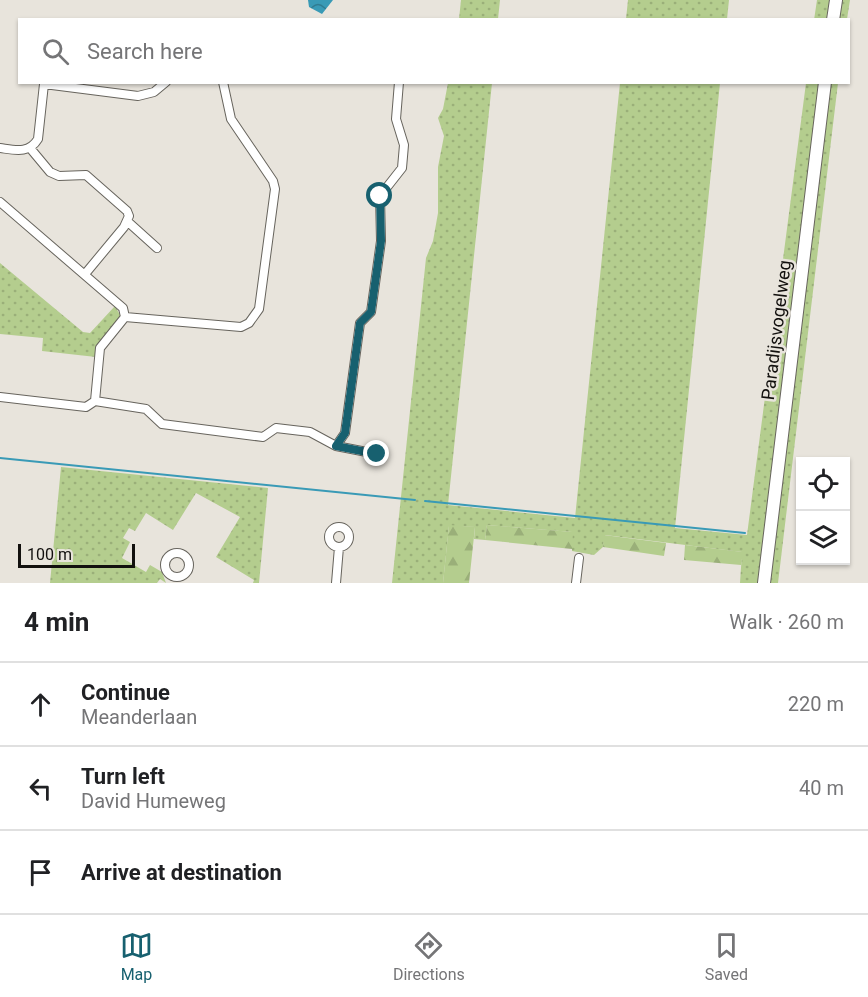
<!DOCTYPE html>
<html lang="en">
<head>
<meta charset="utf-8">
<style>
	body { margin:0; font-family:Roboto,sans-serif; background:#f6f6f6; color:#202124 }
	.controls { position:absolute; right:18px; bottom:18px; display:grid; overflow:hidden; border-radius:0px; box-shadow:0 2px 4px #0004 }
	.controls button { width:54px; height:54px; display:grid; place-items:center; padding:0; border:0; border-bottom:2px solid #e0e0e0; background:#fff; color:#202124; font:30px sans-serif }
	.scale { position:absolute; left:18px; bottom:15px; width:117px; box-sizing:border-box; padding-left:6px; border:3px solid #12100e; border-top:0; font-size:16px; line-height:21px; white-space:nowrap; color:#12100e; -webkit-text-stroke:4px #e8e4dc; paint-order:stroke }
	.stop { position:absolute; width:18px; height:18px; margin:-14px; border:4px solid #17606f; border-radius:50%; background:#fff }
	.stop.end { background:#17606f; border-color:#fff; box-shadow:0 2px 6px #0008 }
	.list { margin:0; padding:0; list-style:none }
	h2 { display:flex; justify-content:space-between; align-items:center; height:78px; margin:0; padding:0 24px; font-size:26px }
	h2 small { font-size:20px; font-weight:400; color:#757577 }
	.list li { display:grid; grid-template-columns:39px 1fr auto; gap:18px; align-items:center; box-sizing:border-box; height:84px; padding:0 24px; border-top:2px solid #e0e0e0 }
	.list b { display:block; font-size:22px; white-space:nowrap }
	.list p { margin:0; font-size:20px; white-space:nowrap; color:#757577 }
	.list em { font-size:20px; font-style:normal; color:#757577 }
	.icon { flex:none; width:33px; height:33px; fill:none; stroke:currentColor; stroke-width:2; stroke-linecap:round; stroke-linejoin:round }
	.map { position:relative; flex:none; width:868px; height:583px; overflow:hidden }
	.search { position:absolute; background:#fff; box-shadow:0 2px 4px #0004; left:18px; right:18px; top:18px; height:66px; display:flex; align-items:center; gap:15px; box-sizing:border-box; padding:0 21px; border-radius:0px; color:#757577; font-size:22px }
	.sheet { height:330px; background:#fff }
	nav { display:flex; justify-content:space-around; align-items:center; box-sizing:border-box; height:84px; border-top:2px solid #e0e0e0; background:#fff; font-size:16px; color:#757577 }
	nav a { display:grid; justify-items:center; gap:3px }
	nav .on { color:#17606f }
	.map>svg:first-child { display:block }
</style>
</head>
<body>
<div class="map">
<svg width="868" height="583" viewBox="0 0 868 583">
	<defs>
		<pattern id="grass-dots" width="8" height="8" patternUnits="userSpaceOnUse" patternTransform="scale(1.5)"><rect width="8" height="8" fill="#b4cd8e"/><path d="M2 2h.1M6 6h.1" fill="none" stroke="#9aaf79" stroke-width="1.8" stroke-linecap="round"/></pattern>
		<pattern id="forest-firs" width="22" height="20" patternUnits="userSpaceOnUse" patternTransform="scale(1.5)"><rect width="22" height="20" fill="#b4cd8e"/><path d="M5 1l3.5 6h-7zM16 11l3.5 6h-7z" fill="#9aaf79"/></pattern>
		<pattern id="water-waves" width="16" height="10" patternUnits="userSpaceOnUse" patternTransform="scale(1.5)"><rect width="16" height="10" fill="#399ab6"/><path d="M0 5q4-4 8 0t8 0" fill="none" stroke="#2f7c92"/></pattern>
	</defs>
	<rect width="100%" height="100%" fill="#e8e4dc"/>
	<path fill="url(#grass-dots)" d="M461,0H500L498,19H459Z
		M628,0H729L727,19H626Z
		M817,0H832L830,19L814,20Z
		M837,0H850L847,19L835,20Z
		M448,83H492L448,505L575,518L620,83H720L675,528L747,535L806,83H822L760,583H740L742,552L605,535L603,547L594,555L572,551V532L487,525L485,540L474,539L475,527L449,526L443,583H392L426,258L433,241L438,213V167L444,136L438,118L443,109Z
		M828,83H838L778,583H766Z
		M0,263L83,332L90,333L115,306L121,317L96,357L42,351L43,338L0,334Z
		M61,467L268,488L259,583H253L254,580L216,557L240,517L196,493L173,530L146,513L135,531L129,528L123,538L130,542L122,558L146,572L150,565L162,572L166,583L160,579L157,583H50Z"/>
	<path fill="url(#forest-firs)" d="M449,525L475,527L469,583H443Z
		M487,525L573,532L572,549L485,540Z
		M604,535L666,543L664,556L603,547Z
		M685,545L743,552L741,565L684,560Z"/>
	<path fill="url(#water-waves)" d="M308,0H333L322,14L309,7Z"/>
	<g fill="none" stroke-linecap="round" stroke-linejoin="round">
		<path stroke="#399ab6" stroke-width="2" d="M0,458L415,500
			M425,501L745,533"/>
		<g stroke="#67645d" stroke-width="10">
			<path id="street" d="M0,148C15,150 29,154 38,139L44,84L138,96L154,92L166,82
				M30,148L50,172L59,176L86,175L127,211L129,216L124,227L85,274
				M0,202L123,308L125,317L100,348L95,401
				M127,221L157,248
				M125,317L241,327L249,323L259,309L275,189L273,181L231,119L223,82
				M0,397L86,407L95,401L146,409L162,424L263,437L276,428L310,432L336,446L377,454
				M336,446L345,433L360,323L371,312L381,241L380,196L402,168L404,145L396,119L399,82
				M329 537a10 10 0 1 1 20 0a10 10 0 1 1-20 0Z
				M165 565a12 12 0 1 1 24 0a12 12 0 1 1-24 0Z
				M336,583L339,547
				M576,583L579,558"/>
		</g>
		<g stroke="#67645d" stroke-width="14">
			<path id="secondary" d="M833,20L836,0
				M764,583L825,82"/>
		</g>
		<use href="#street" stroke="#fff" stroke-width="8"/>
		<use href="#secondary" stroke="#fff" stroke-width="12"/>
	</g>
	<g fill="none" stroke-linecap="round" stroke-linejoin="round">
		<path stroke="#17606f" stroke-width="8" d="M377,454L336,446L345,433L360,323L371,312L381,241L380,196"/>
	</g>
	<g text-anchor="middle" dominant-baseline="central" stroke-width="5" stroke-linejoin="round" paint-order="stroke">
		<g font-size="18" fill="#12100e" stroke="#e8e4dc">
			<text transform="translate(776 330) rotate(-83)">Paradijsvogelweg</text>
		</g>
	</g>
</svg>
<div class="controls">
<button><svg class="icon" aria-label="locate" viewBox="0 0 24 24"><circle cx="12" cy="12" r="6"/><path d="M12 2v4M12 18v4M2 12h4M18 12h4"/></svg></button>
<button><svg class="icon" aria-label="layers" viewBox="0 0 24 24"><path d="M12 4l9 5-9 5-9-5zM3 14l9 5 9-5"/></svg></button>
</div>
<div class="scale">100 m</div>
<div class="stop" style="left:380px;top:196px"></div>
<div class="stop end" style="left:377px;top:454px"></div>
<div class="search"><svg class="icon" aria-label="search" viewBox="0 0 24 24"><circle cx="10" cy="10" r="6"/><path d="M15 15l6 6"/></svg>Search here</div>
</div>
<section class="sheet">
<h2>4 min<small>Walk · 260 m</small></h2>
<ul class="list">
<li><svg class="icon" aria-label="ahead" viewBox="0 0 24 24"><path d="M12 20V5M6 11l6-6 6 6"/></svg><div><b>Continue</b><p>Meanderlaan</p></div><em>220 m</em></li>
<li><svg class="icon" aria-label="left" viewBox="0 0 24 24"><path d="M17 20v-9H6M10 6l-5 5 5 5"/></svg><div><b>Turn left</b><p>David Humeweg</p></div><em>40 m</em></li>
<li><svg class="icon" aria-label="arrive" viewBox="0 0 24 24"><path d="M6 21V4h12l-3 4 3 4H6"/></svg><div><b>Arrive at destination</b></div></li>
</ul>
</section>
<nav>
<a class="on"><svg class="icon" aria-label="map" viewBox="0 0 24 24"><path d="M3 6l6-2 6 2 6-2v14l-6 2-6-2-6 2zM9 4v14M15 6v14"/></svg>Map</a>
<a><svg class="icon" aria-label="directions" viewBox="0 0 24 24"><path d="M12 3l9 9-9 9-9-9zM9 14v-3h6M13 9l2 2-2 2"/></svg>Directions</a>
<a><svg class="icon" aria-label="saved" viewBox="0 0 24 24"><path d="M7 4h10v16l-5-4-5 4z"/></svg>Saved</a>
</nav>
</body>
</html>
